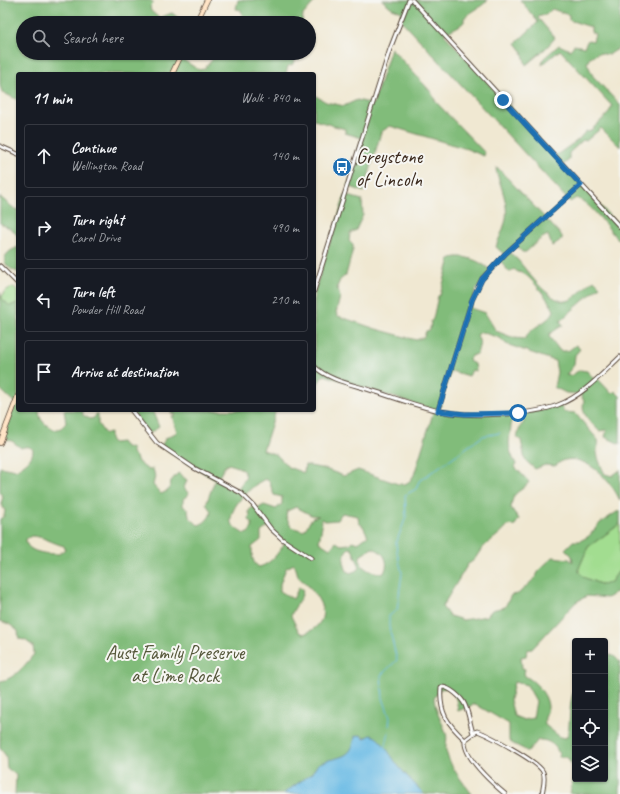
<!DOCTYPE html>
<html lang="en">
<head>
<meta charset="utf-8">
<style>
	body { margin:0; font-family:Caveat,sans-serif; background:#242831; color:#f1f3f6 }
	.controls { position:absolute; right:12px; bottom:12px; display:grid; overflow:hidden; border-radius:4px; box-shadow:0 1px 3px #0004 }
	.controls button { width:36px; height:36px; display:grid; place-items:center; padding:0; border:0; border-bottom:1px solid #363941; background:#171b24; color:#f1f3f6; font:20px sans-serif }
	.stop { position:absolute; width:12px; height:12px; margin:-9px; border:3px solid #1f6fb2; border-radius:50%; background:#fff }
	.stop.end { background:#1f6fb2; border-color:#fff; box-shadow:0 1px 4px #0008 }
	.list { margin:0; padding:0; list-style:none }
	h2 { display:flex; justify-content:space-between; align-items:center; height:52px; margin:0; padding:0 16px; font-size:17px }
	h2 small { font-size:13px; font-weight:400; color:#9ea1a6 }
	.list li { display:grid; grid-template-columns:26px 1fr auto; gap:12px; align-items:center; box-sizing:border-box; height:64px; margin:0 8px 8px; padding:0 8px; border:1px solid #363941; border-radius:4px }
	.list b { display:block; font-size:15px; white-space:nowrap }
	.list p { margin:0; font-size:13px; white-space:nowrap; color:#9ea1a6 }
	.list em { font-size:13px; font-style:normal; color:#9ea1a6 }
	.icon { flex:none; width:22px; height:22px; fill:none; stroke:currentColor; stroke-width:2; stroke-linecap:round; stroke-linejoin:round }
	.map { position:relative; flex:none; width:620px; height:794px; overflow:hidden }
	.search { position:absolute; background:#171b24; box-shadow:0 1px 3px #0004; left:16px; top:16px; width:300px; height:44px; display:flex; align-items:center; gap:10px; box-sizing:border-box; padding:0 14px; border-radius:22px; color:#9ea1a6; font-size:15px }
	.panel { position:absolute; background:#171b24; box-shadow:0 1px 3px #0004; left:16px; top:72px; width:300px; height:340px; border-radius:4px }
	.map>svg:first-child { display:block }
</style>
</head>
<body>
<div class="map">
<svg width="620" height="794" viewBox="0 0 620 794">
	<rect width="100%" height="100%" fill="#f6f6f2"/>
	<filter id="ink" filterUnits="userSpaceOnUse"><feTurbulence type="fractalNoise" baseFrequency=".025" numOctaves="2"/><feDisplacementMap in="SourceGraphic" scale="8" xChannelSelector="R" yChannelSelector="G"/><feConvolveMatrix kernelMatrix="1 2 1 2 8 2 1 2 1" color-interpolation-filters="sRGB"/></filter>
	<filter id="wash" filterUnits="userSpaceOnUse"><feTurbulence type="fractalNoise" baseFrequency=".012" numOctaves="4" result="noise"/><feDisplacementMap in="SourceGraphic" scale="16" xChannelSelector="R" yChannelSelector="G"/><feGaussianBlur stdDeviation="0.9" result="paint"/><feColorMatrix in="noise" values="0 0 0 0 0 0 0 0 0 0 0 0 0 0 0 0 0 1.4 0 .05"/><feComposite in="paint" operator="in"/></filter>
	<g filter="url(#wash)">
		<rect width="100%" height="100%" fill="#f0e8d2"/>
		<path fill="#a2dd90" stroke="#6e8457" d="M14,287L18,291V303L10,306L2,299C2,292 8,288 14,287Z
			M620,524V569L611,582L603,585L585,578L579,572V568L588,547Z"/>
		<path fill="#81bc7a" stroke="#5e734c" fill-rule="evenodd" d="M0,0H150L154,3L150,7L151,11L159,18L172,13L185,23H23V53H172L199,70L204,69C207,64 212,62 214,56L213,53H231L240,59L244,60L251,53H294L295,61L292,65L288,66L286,74H18V100L2,92L0,85Z
			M238,0H316L303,15L302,23H234L243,18L241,10L236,9Z
			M382,0H488C480,8 472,11 464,18V22C458,28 451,29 444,34L555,156L578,140L586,131L589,132L608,114L612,106L560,50L542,65L543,59L559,45L570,50L574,45L584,47L588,40L593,41L595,34L591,32V27L569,20V15L552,9L546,15H540L538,18L555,38L545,49L526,65L522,51L516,43L538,22L520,0H620V47L609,55L599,53L590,57L587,63L593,76L620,105V147L601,128L586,141L583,140L569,153V160L563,165L620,227V239H617C608,228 589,201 576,198L570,202L400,19L402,12L392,8Z
			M391,48L431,92L436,102L485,153L484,156L467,149L390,126L381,132L364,192L348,186L362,138L345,133V129L314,120V95L326,102L344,106L357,100L373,104Z
			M497,167L562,236V239L552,246L548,235C538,239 533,246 526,252H522L516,246L509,252L518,260C528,272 553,308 570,300C579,295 585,286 594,280L600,286L560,321L563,325L548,335L560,351H568L576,345L580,349L575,355L574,365L566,375L570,376L580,370L587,371L595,380L598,379L612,394L615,391L620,396V444L605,437L607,430L599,431C591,422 580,414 584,401L580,394L566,393L554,387L557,372L555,361L506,344L500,338L481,332L477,335L480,343L477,354L471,356L469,359L470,362L475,364L476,371L472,370L469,376L451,371L439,411L451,413L511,414C513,436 503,441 516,464L515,467L529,482C520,494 513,489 511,508L519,519L515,525L507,526C499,536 487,542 481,550C476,556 476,560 468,564L442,607L450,616L463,620L487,616L492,610L505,607L511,595L518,594L535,578L540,569L553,557L569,559L573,562L572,556L565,549L573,541H580L589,536L600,523L620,510V524L588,547L579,568V572L585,578L603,585L611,582L620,569V592H616L607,598L587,596L576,602L532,649L527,650L526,656L521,657L522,668L525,669L524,673L525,676C535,681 547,694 548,706C548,712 543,718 545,725L560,737L566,738L568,734C570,724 569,697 575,690V779H605V654L614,656L620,662V794H570C572,782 576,769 567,757H559C559,747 549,739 538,740L528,752C522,747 515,746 509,741V724L475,704L458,711C457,702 456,694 448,688L440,689L434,698C436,715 441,718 446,733C448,739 445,746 446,751C450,767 462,781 472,794H424L398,766L380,741L360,735C357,741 355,748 350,752C338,762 320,757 312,773L283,794H15L16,775L7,768L6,756L0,748V681C14,680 26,664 34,654L33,646L25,640L19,639L18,631L9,624L0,621V519L4,516L5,511L1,503L3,497L0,492V467L16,470C23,465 33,460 33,450C30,446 27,446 21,448L12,441L3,438L15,403L0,389V292L2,299L10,306L18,303V410H39C39,421 45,424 54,430L61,428L66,423L64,410H82L83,415L90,419L94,418L97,413L98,414V424L105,434L110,433V439L113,443L121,442L124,446L132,449V453L136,457L138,462L148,470L153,469L155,476L153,485L161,494L169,490L171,481L178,473L187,480L184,488L189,494L183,499V506L188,510L189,517L198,525C204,524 211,517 211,511L206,504L215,480L161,446L166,438L177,432L172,416H175V413L172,414L170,410H276L263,450L277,455L288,467L304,473L305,465L325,469L344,476L358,470L398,484H405L410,481L414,475L434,410L324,375L314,388V293L345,195L362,200L363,215L356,230L350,233L349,241L353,245V249L346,275L340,280L337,287L340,297L336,313L338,316L376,329L416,340L424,337L426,331L430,330L431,321L433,319L438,296L440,295L450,259C461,253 481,261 490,270L476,290L470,308L485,313L496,331L514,338L525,339C529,327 549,323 554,311C552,304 531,277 524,274C520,272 518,273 514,269L509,272L500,260L505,255L496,247C498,239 502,234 504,226C511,208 501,188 496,170ZM229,464C237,467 244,467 246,477L237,490L217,480L225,466ZM265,479L269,481L274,495L282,497V504L276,509L264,505L257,509L254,505L248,512L250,513L249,520L252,522V528L248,533L244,534L235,528L230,521C232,518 231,515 233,511C238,499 253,485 265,479ZM296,507L311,515L319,516L312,518L304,531L291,527L286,516L287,511ZM342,513L358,516L359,523L363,526L368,536L358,543L352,541L349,544L341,545L336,542L330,549L319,542L322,526L321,519L325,521L337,520ZM269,526L285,543C278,553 271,564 259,567C252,563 252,555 252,547L261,540V532ZM31,536C43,536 52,543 64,546L65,549L59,554C48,554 25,553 26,539ZM349,548L352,549L360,567L358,570L350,573L347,571C343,563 342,553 349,548ZM372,548C384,551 391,563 383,574C371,571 359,570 360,556ZM294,564C296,568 297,572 298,576C299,579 307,583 309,587C326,606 330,623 304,634L299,632L291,616C294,606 302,600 303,590L299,587L293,599L280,591V584L286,568ZM514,682L527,685L536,701L533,718L524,720L514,716L510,700Z
			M0,197L16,210L18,209V236L11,229L0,223Z
			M18,247V272C10,270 0,262 7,254C9,251 14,249 18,247Z
			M560,405L564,412L575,413L598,440C599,444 598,445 597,449C596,455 602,469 605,474L612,476L620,470V501C613,483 588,455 565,460C562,460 558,464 555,466L545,465L535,469L525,460L521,440L517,438L520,427L524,422V413Z
			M131,410H152L159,427L149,434Z"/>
		<path fill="#6abbe5" stroke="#527282" d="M360,735L365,738L371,735C382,737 392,759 400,768C407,777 416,785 424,794H283L312,773L318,764C336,755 352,762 355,736Z"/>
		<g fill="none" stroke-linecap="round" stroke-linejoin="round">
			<path stroke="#6abbe5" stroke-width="1" d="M389,726L390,718L383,698L381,675L397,660L389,627V616L397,610L402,573L397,552L396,543L406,517L405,495L416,489L419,481L483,436L500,433
				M385,749L389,731"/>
		</g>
	</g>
	<g filter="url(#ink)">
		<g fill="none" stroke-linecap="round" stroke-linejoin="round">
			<g stroke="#564639" stroke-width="5">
				<path id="street" d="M412,0L620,227
					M0,146L18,154
					M0,266L18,284
					M314,291L390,49L409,0
					M314,366C328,380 351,384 370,390C393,397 416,406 440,411C469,417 529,416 558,405C582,396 601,375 620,357
					M131,410L157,443L194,468L241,493L253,505L271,529L282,539L311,558
					M438,411L472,300L482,279L505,254L581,185
					M465,740C447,723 439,713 441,687C449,686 462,698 465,705C469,714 470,724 473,733
					M505,794C492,783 463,757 465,740L477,731C489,735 539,762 543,772C546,779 543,787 542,794"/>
			</g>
			<g stroke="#564639" stroke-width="6">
				<path id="secondary" d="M196,23L207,0
					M172,74L182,53
					M0,443L18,396"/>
			</g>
			<use href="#street" stroke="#fff" stroke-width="3"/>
			<use href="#secondary" stroke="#ffe4c6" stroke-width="4.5"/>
		</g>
	</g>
	<g fill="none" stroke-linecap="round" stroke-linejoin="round" filter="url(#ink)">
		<path stroke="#1f6fb2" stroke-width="5" d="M503,100L581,185L505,254L482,279L472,300L438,411L465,414L518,413"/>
	</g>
	<defs>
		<g id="bus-disc" transform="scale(1)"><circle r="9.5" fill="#1f6fb2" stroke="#f6f6f2"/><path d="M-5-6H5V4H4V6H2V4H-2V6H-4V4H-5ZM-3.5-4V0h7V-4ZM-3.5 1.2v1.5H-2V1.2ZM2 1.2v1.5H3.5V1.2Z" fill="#fff"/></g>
	</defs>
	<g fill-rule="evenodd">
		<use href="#bus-disc" x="342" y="167"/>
	</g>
	<g text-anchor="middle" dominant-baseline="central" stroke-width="4" stroke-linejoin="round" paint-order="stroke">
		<g font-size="20" fill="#3b2a1e" stroke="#f6f6f2" text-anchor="start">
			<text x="356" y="156">Greystone<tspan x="356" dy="23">of Lincoln</tspan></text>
		</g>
		<g font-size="20" fill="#55573a" stroke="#f6f6f2">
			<text x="175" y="652">Aust Family Preserve<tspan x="175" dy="23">at Lime Rock</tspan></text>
		</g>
	</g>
</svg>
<div class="controls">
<button>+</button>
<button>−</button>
<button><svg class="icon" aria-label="locate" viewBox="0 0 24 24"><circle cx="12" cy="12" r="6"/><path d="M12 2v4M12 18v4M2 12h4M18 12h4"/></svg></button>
<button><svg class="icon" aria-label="layers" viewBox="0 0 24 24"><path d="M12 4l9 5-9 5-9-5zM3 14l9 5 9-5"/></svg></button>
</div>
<div class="stop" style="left:518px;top:413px"></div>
<div class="stop end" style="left:503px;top:100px"></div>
<div class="search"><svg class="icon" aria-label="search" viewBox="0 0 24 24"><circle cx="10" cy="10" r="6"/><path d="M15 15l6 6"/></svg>Search here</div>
<section class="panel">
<h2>11 min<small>Walk · 840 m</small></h2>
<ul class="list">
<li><svg class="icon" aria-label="ahead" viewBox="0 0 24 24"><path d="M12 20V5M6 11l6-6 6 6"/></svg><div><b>Continue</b><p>Wellington Road</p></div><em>140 m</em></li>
<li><svg class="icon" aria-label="right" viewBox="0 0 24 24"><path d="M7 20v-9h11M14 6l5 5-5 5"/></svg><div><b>Turn right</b><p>Carol Drive</p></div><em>490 m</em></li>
<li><svg class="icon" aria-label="left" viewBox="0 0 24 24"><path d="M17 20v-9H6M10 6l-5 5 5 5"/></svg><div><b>Turn left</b><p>Powder Hill Road</p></div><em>210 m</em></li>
<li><svg class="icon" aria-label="arrive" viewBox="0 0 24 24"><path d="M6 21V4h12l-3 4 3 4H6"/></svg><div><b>Arrive at destination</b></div></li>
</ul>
</section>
</div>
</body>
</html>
